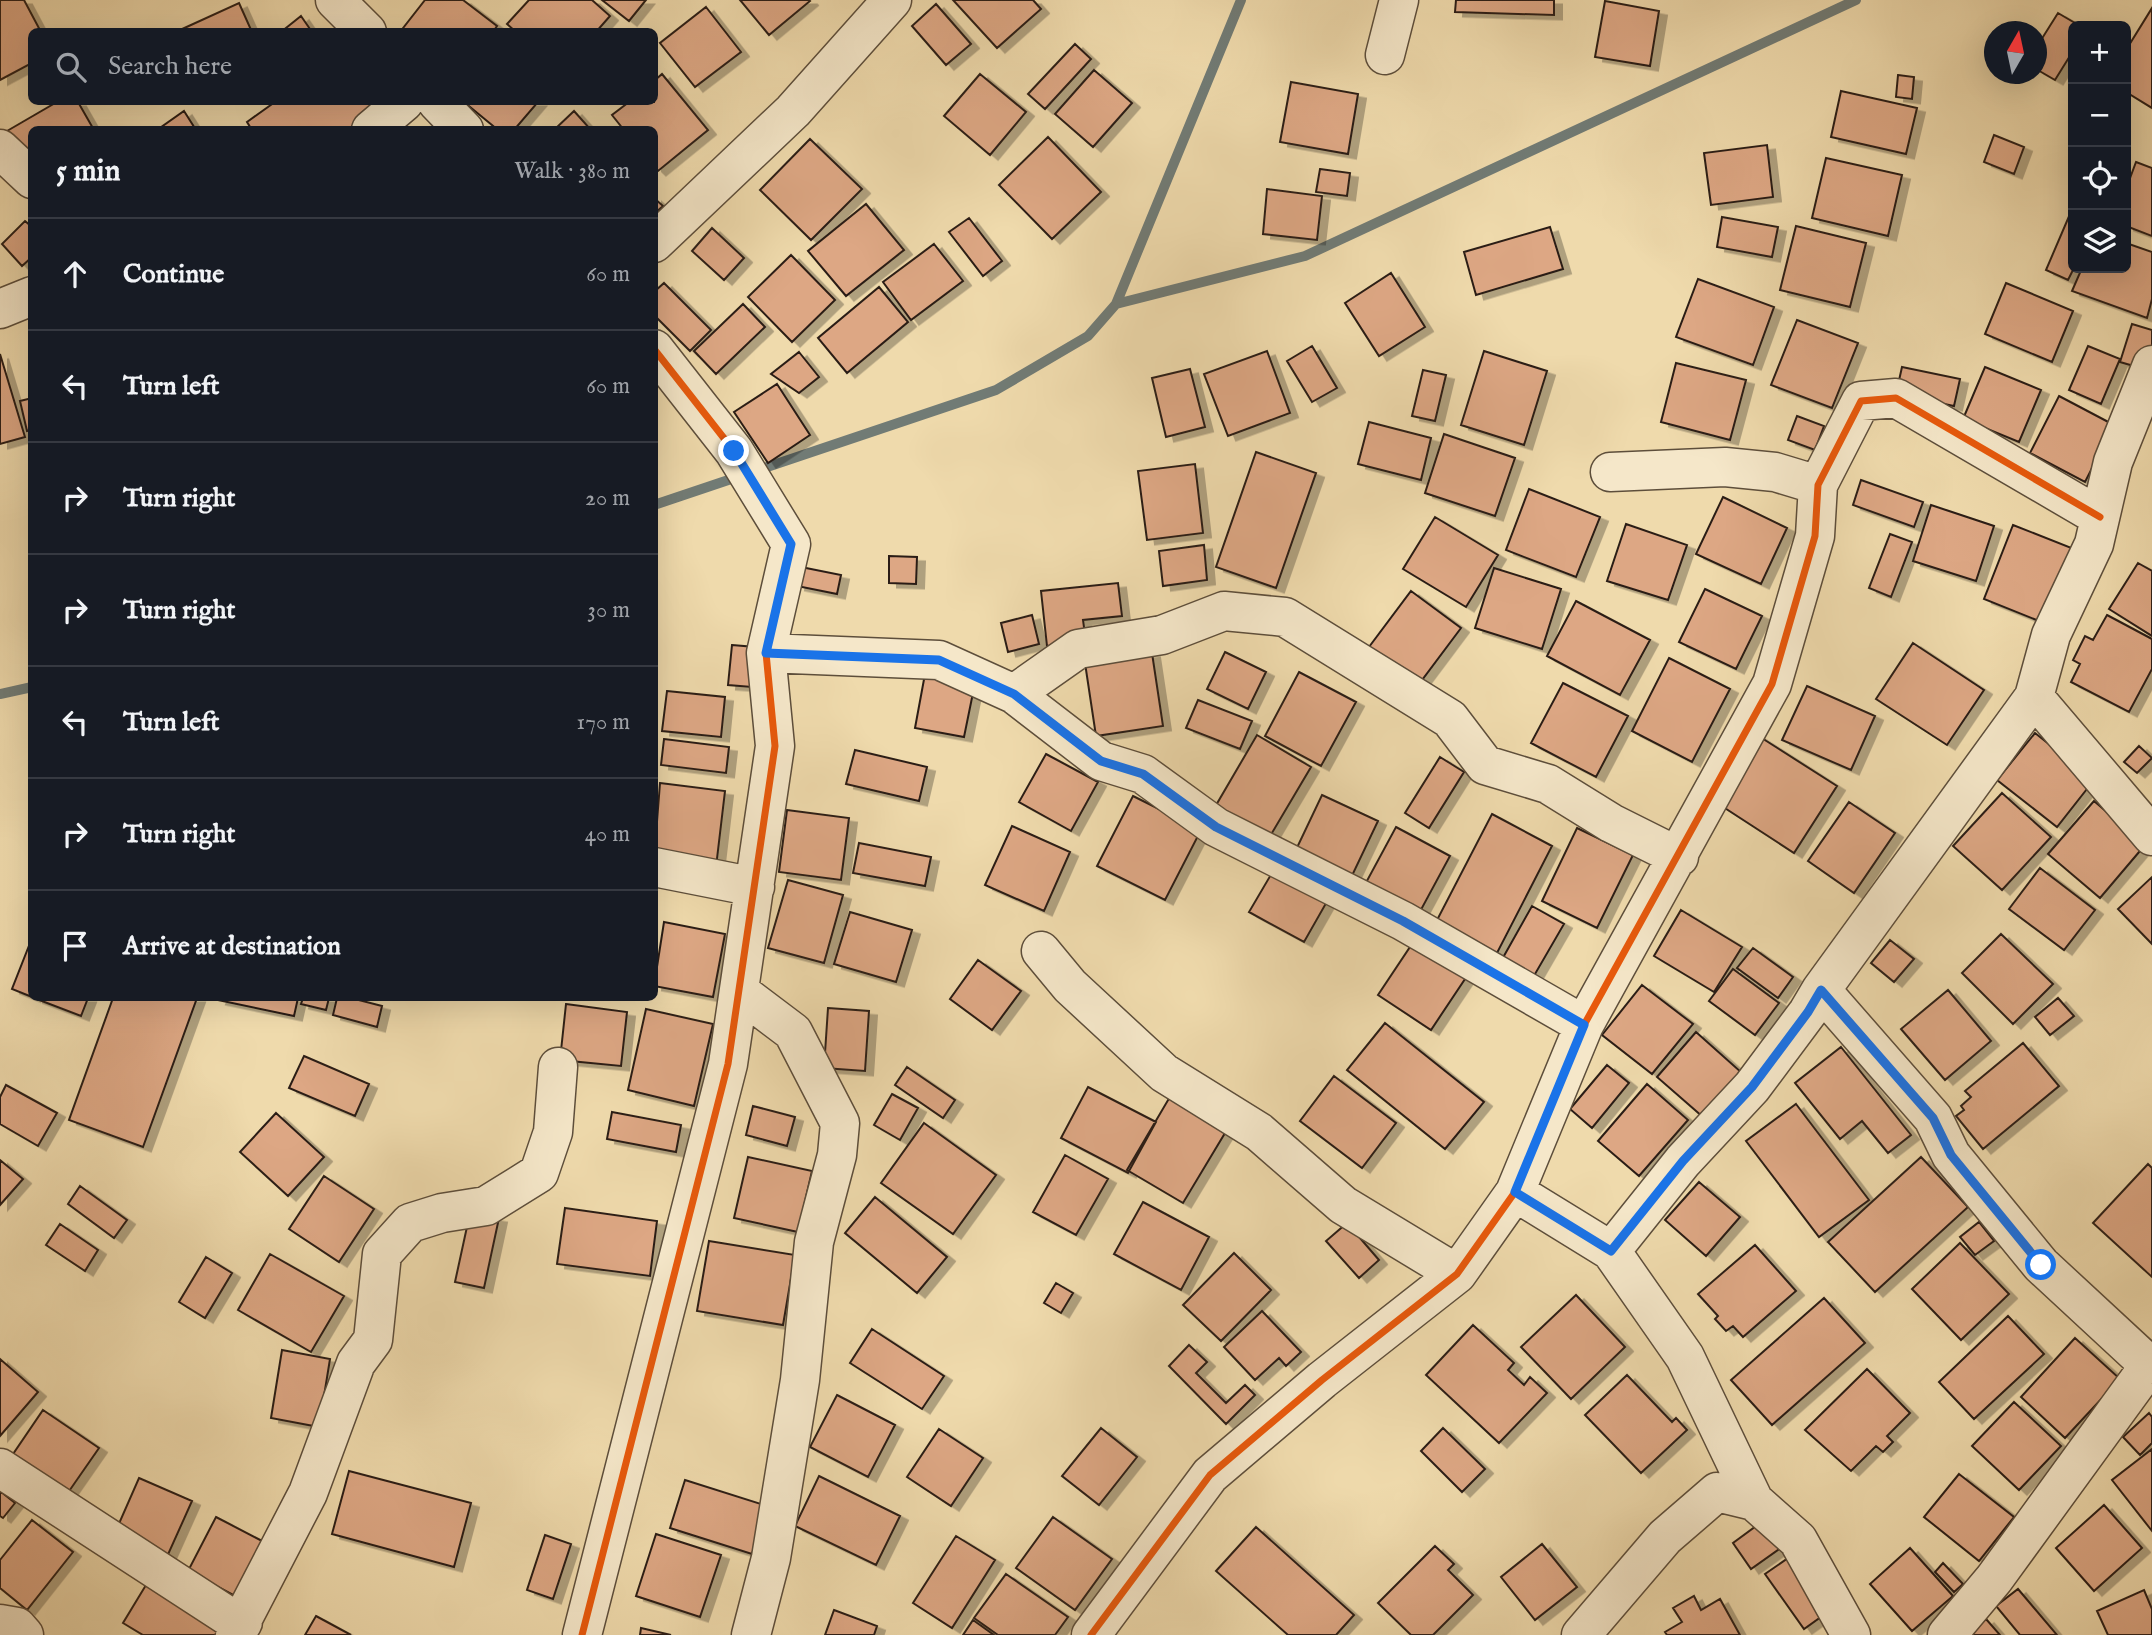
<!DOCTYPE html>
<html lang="en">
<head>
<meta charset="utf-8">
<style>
	body { margin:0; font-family:"IM FELL English",serif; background:#20242c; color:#f1f3f6 }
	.controls { position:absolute; right:21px; top:21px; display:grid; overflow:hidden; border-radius:10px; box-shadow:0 7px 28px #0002 }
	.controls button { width:63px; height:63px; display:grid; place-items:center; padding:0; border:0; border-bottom:2px solid #363941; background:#171b24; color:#f1f3f6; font:35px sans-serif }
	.compass { position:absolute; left:1984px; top:21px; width:63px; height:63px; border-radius:50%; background:#171b24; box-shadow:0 7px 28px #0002; rotate:9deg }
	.stop { position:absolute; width:21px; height:21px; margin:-16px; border:5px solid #1a73e8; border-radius:50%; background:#fff }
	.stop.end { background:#1a73e8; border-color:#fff; box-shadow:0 2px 7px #0008 }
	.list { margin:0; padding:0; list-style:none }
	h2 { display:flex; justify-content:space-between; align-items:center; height:91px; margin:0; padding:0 28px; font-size:30px }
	h2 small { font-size:23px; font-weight:400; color:#9ea1a6 }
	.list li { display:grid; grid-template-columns:46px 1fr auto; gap:21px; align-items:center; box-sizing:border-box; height:112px; padding:0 28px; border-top:2px solid #363941 }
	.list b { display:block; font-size:26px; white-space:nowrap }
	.list em { font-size:23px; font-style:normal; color:#9ea1a6 }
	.icon { flex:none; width:38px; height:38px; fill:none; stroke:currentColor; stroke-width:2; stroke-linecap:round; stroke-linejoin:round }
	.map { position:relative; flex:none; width:2152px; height:1635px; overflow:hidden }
	.search { position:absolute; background:#171b24; box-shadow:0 7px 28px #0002; left:28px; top:28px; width:630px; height:77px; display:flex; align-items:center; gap:18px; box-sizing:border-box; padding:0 24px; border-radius:10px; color:#9ea1a6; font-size:26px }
	.panel { position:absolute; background:#171b24; box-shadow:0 7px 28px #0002; left:28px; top:126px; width:630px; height:875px; border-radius:10px }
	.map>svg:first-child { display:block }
</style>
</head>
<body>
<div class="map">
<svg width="2152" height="1635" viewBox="0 0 2152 1635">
	<defs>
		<filter id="shadow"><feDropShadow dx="8" dy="4.5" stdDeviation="0" flood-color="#0004"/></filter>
	</defs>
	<rect width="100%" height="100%" fill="#efdaac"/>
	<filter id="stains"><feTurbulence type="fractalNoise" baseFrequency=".00286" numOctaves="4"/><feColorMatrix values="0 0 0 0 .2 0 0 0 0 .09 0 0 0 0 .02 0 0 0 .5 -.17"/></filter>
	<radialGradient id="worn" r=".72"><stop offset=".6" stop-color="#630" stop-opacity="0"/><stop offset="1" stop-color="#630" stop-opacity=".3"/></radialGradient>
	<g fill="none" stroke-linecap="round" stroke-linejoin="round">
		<path stroke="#717b75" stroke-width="10" d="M1116,304L1241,0
			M654,505L996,390L1088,336L1116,304L1305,256L1856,0
			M0,694L32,687"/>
	</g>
	<path fill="#dda784" stroke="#2c1f15" stroke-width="2" filter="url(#shadow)" d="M0,0H24L41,32H32V63L0,80Z
		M425,0H463L497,26L493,32H400Z
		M529,0H592L610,16L596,32H516L507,24Z
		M602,0H646L629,21Z
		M740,0H809L810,1L769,35Z
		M953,0H1033L1041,9L997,48Z
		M1456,0H1554V15L1455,12Z
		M1605,1L1659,11L1650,66L1595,57Z
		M239,3L252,32H180V30Z
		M936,4L971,44L946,65L912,26Z
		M706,7L741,52L695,87L660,43Z
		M2152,8V108L2126,92V50Z
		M2058,13L2080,26H2073V51L2055,80L2036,69V48Z
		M301,16L312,32H281Z
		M1075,44L1091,59L1045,109L1028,94Z
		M1094,70L1132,103L1093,147L1055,114Z
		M662,74L708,130L658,171L654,167V130H624L612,115L629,102H654V81Z
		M980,74L1026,112L990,155L944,116Z
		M1898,75L1914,77L1912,99L1896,97Z
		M1291,82L1358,94L1348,154L1280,142Z
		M1841,91L1917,108L1906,154L1831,137Z
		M57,102H78L94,130H32V173L7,131Z
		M275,102H368L374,110L347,130H252L247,122Z
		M464,102H538L514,130H498Z
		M184,111L196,130H157Z
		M574,111L591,130H554Z
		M1994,135L2024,147L2014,174L1984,162Z
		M1048,137L1101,192L1052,239L999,185Z
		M810,139L862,189L811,240L760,190Z
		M1767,145L1773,197L1711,205L1704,153Z
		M1826,158L1902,175L1888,236L1812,218Z
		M2136,162L2152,168V236L2126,226V189Z
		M1320,169L1350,173L1347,196L1316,192Z
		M1267,189L1322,196L1317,240L1263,234Z
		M654,198L663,206L654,214Z
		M866,204L904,250L846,296L808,251Z
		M2073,207L2074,268L2068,280L2046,270Z
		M1722,217L1778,227L1772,257L1717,247Z
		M969,218L1002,261L983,276L949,232Z
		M25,221L32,227V257L22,266L2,244Z
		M1796,226L1866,243L1850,307L1780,290Z
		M1550,227L1563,269L1476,295L1464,252Z
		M712,228L744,258L724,280L692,251Z
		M2126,243L2152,252V299L2147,318L2072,291L2082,268H2126Z
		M934,244L963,281L911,320L883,282Z
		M791,255L835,300L792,342L748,297Z
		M1391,273L1425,327L1379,356L1345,303Z
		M1698,279L1774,307L1753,365L1676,337Z
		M664,283L711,330L690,351L654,315V292Z
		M2006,283L2073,311L2052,362L1985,334Z
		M879,287L908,322L847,373L818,338Z
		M743,304L765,327L716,374L694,351Z
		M1797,320L1858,343L1832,408L1771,385Z
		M2132,324L2152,330V346L2144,369L2120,362Z
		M1312,346L1337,388L1312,402L1287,361Z
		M2088,346L2120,359L2101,404L2069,390Z
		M1267,351L1290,413L1228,436L1204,374Z
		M1484,351L1547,371L1524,445L1461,425Z
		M799,352L819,377L799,393L771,374Z
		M0,354L25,437L0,444Z
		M1676,363L1746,380L1730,440L1661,422Z
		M1902,367L1960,379L1954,406L1896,394Z
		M1985,367L2041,390L2019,442L1963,419Z
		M1190,369L1205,427L1166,437L1152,378Z
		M1423,370L1446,375L1435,421L1412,416Z
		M777,384L810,435L768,463L734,412Z
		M2059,396L2114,425L2085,482L2030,453Z
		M32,398V430L27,431L20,401Z
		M1797,416L1824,426L1815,450L1788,440Z
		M1369,422L1431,438L1421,480L1358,464Z
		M1444,434L1515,458L1495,516L1425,493Z
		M1256,452L1316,473L1276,588L1216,567Z
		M1195,464L1203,533L1147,540L1138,471Z
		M1861,480L1923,502L1914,527L1853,505Z
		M1529,489L1600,517L1576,577L1506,550Z
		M1723,497L1787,528L1761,584L1696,554Z
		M1931,505L1994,526L1976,581L1913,561Z
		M1435,517L1498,555L1466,607L1403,569Z
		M1626,524L1687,545L1668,600L1607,581Z
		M2013,525L2074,549L2044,623L1984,599Z
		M1890,534L1912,542L1891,597L1869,588Z
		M1204,545L1207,580L1163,586L1159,551Z
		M889,556L917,557L916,584L889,583Z
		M2138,563L2152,571V636L2109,609Z
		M801,567L841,575L837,594L797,586Z
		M1494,568L1561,589L1542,649L1475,628Z
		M1118,583L1122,616L1083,620L1086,642L1047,646L1041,591Z
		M1705,589L1762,616L1736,669L1679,642Z
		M1411,591L1461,628L1419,684L1369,647Z
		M1576,601L1650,640L1620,695L1547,656Z
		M1032,615L1039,644L1008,652L1001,623Z
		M2107,615L2152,639V669L2129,712L2071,682L2080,664L2073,660L2085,636L2093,640Z
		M1913,643L1984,690L1947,745L1876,699Z
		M732,645L755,647L752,687L728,685Z
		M1225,652L1266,672L1248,709L1207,689Z
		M1152,653L1163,726L1096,736L1085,663Z
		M1669,658L1730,689L1692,762L1632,731Z
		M1299,672L1356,702L1321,766L1265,736Z
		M925,674L975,683L964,737L915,728Z
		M1563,683L1628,716L1596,777L1531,743Z
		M1807,686L1875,716L1851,770L1782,740Z
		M667,691L725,697L721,737L662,731Z
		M1198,700L1252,721L1240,749L1186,728Z
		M2035,733L2094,780L2057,827L1997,780Z
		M1257,735L1311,767L1269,838L1215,807Z
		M1757,735L1837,786L1794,853L1714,801Z
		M664,739L729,747L726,773L661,765Z
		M2139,746L2152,758L2137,773L2124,762Z
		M855,750L927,767L919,801L846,784Z
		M1046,754L1098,782L1071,831L1019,802Z
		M1440,757L1464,772L1429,828L1405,813Z
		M660,783L725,791L716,867L654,860Z
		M2002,793L2051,837L2002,890L1953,846Z
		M1322,795L1378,821L1349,882L1293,856Z
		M1133,796L1201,830L1165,900L1097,866Z
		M2094,801L2145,845L2100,898L2048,854Z
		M1849,802L1895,833L1854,893L1808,861Z
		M787,810L849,818L841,880L779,872Z
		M1492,814L1552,846L1497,953L1436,922Z
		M1012,826L1070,852L1044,911L985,885Z
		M1396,827L1450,856L1416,919L1362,890Z
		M1577,828L1633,855L1597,928L1542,901Z
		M859,843L931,857L925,886L853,873Z
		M1279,861L1333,891L1304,942L1249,912Z
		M2040,868L2095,910L2064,950L2009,909Z
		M2152,877V944L2118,909Z
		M788,880L843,895L824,963L768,948Z
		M1532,906L1564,924L1531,981L1500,963Z
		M1681,910L1742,947L1714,992L1654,956Z
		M850,912L912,930L896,982L834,964Z
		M664,922L725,934L713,997L654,986Z
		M2001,934L2053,984L2013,1024L1962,973Z
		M1418,935L1471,970L1431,1030L1378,995Z
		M32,938V997L12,989Z
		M1890,940L1914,959L1894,982L1871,963Z
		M1753,948L1793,977L1778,998L1737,968Z
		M978,960L1021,991L992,1030L950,999Z
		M1733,969L1779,1003L1755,1035L1709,1001Z
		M1642,985L1693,1024L1652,1074L1602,1035Z
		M1948,990L1991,1041L1945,1080L1901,1029Z
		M34,998H88L81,1016Z
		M113,998H197L143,1147L69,1120Z
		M219,998H298L294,1016L218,1000Z
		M303,998H329L326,1010L301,1004Z
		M337,998H351L382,1006L377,1027L333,1015Z
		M2058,998L2074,1016L2050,1035L2035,1017Z
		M566,1004L627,1012L621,1066L560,1060Z
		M828,1008L869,1011L865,1071L824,1068Z
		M646,1009L713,1024L694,1106L628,1090Z
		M1385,1023L1484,1102L1445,1149L1347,1070Z
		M1696,1032L1742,1073L1703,1117L1657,1077Z
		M2023,1043L2059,1086L1983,1149L1956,1116L1964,1110L1961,1106L1971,1097L1965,1091Z
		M1841,1047L1911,1135L1888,1153L1862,1121L1840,1139L1795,1083Z
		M304,1056L369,1084L355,1116L289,1088Z
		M1607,1065L1629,1083L1592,1128L1570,1109Z
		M907,1067L955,1100L943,1118L895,1085Z
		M1334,1076L1396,1123L1362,1168L1300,1121Z
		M1647,1084L1688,1120L1639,1176L1598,1141Z
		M6,1085L57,1113L38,1146L0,1124V1097Z
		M1088,1087L1156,1122L1128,1173L1061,1138Z
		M892,1094L918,1108L900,1140L874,1125Z
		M1171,1095L1228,1128L1183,1203L1127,1170Z
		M1796,1104L1869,1200L1819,1237L1746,1141Z
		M753,1106L795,1117L787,1146L746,1135Z
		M612,1112L681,1125L676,1152L607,1139Z
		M276,1113L324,1157L288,1196L240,1152Z
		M924,1123L996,1175L953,1234L881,1183Z
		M1065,1155L1108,1179L1076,1235L1033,1212Z
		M748,1157L812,1171L798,1232L734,1218Z
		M1921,1157L1968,1207L1875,1292L1828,1242Z
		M0,1160L23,1179L0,1205Z
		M2148,1164L2152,1168V1277L2093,1223Z
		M324,1176L374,1209L339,1262L289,1229Z
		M1699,1182L1740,1217L1706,1256L1665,1220Z
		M80,1186L127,1220L114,1238L68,1204Z
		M875,1197L947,1257L917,1293L845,1233Z
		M1143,1202L1209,1237L1181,1290L1114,1254Z
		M565,1208L657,1221L650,1276L557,1264Z
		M470,1213L499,1218L484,1288L455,1282Z
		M1979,1222L1994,1241L1975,1255L1960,1237Z
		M1347,1223L1379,1260L1359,1278L1326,1241Z
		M60,1224L98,1250L85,1271L46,1245Z
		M709,1241L795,1255L783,1325L697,1311Z
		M1960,1243L2009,1294L1961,1340L1912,1289Z
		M1755,1245L1796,1291L1743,1337L1733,1326L1726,1331L1715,1319L1718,1316L1698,1294Z
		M1234,1253L1271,1290L1221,1341L1183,1305Z
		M270,1254L344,1296L311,1352L238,1310Z
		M206,1257L232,1273L205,1318L179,1302Z
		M1056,1283L1073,1293L1061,1313L1044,1303Z
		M1576,1295L1625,1347L1571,1399L1521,1347Z
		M1824,1298L1865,1343L1772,1425L1731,1380Z
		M1262,1311L1301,1352L1286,1366L1279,1358L1255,1380L1224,1347Z
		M2008,1316L2044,1354L1974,1419L1939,1382Z
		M1473,1325L1514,1363L1508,1370L1524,1385L1530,1377L1547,1393L1499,1443L1426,1375Z
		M872,1329L944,1376L922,1409L850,1363Z
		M2075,1338L2120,1379L2065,1438L2021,1397Z
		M1189,1345L1207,1362L1196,1373L1226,1403L1245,1385L1255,1395L1226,1424L1169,1366Z
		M282,1350L330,1359L319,1427L271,1418Z
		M0,1359L38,1392L0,1436Z
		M1867,1369L1910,1413L1887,1436L1893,1442L1883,1452L1876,1446L1851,1471L1805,1430Z
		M1627,1375L1672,1422L1676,1418L1687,1430L1641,1473L1585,1415Z
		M837,1395L895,1425L868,1477L810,1447Z
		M2014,1402L2061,1446L2019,1490L1972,1446Z
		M43,1410L99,1448L65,1497L9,1460Z
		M2149,1413L2152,1417V1443L2140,1455L2123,1437Z
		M1101,1428L1137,1457L1099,1505L1062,1476Z
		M1443,1428L1485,1469L1462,1492L1421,1451Z
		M939,1429L983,1458L951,1506L907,1477Z
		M2152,1449V1531L2112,1480Z
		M349,1471L471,1503L454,1567L332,1534Z
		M1959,1474L2014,1517L1979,1561L1924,1517Z
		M819,1476L900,1516L876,1565L795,1526Z
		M139,1478L192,1501L166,1559L114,1535Z
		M685,1480L767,1506L752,1554L670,1528Z
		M0,1491L15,1503L3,1518L0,1516Z
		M2104,1505L2142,1548L2094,1591L2056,1548Z
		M216,1517L266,1543L237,1597L188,1571Z
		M1053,1517L1112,1559L1075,1610L1016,1568Z
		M32,1520L73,1552L27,1610L0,1588V1560Z
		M1763,1521L1782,1547L1751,1569L1733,1543Z
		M1256,1527L1354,1615L1336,1635H1288L1216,1571Z
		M656,1534L721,1555L700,1617L636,1596Z
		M545,1535L571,1544L553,1599L527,1590Z
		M956,1536L995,1560L952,1628L913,1603Z
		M1542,1544L1577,1587L1535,1620L1501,1577Z
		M1435,1546L1454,1564L1448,1570L1473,1595L1433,1635H1411L1378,1603Z
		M1910,1548L1953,1596L1912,1631L1870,1584Z
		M1794,1554L1832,1609L1804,1629L1765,1574Z
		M1943,1563L1963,1584L1954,1592L1935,1572Z
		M1006,1574L1068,1617L1055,1635H998L974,1618Z
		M149,1580L224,1624L217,1635H143L123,1623Z
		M2018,1589L2057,1635H2020L1996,1606Z
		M2144,1590L2152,1609V1635H2108L2097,1611Z
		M1694,1596L1701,1610L1720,1599L1740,1635H1667L1665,1632L1682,1622L1673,1608Z
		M834,1610L877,1626L874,1635H825Z
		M316,1616L351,1635H305Z
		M1986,1619L2000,1635H1967Z
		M973,1620L994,1635H963Z
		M641,1628L671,1635H640Z"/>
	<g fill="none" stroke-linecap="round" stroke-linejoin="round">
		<g stroke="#5d4e3b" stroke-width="41">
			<path id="street" d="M335,0L367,32
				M1385,55L1399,0
				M437,102L464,130
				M371,130L404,102
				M0,149L32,179
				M654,243L793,111L892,0
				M0,309L32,296
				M1610,472L1725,467L1775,472L1818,485
				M766,653L939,660L1014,694L1101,761L1143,774L1216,827L1403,921L1584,1025
				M1014,694L1078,649L1162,635L1224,611L1285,617L1450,719L1485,765L1548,784L1611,823L1679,857
				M2034,697L2152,836
				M654,867L755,887
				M1041,951L1070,986L1164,1073L1259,1132L1343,1205L1457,1274
				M1821,990L2034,697L2051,635L2094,544L2113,462L2152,365
				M740,992L793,1032L840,1123L837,1155L814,1242L800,1380L771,1558L751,1635
				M1515,1192L1611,1251L1685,1357L1754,1501L1798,1540L1851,1635
				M1611,1251L1683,1161L1752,1087L1808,1012L1821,990L1933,1118L1951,1155L2041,1265L2149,1365
				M0,1468L240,1624L243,1622L235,1635
				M0,1624L17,1627L24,1635
				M240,1624L308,1493L356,1363L373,1340L382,1254L410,1223L442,1213L486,1206L539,1173L553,1132L558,1067
				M582,1635L728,1064L775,746L766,653L791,544L734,451L654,349
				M1091,1635L1210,1475L1322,1380L1457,1274L1515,1192L1584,1025L1772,684L1815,536L1818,485L1861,401L1896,398L2100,517
				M1581,1635L1665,1537L1717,1492L1754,1501
				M1947,1635L1994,1579L2152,1362"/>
		</g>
		<use href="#street" stroke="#f5e7c9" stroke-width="38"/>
		<g stroke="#f5e7c9" stroke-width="11">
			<path id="cycleway" d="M582,1635L728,1064L775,746L766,653L791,544L734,451L654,349
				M1091,1635L1210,1475L1322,1380L1457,1274L1515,1192L1584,1025L1772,684L1815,536L1818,485L1861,401L1896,398L2100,517"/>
		</g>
		<use href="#cycleway" stroke="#e8590c" stroke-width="7"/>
	</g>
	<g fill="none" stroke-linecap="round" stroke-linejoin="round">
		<path stroke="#1a73e8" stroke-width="9" d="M734,451L791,544L766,653L939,660L1014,694L1101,761L1143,774L1216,827L1403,921L1584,1025L1515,1192L1611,1251L1683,1161L1752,1087L1808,1012L1821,990L1933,1118L1951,1155L2041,1265"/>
	</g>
	<rect width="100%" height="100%" filter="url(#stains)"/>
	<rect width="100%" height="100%" fill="url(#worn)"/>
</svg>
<div class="controls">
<button>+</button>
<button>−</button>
<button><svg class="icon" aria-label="locate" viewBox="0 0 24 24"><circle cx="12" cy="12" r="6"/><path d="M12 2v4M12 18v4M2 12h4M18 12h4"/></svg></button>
<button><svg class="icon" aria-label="layers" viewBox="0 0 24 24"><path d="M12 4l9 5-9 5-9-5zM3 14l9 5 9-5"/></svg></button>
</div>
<svg class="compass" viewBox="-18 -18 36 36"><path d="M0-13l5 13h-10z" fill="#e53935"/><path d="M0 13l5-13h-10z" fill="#9ea1a6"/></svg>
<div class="stop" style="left:2041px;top:1265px"></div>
<div class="stop end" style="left:734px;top:451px"></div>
<div class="search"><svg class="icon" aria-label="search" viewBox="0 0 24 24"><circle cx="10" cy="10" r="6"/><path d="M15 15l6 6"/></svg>Search here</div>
<section class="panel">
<h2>5 min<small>Walk · 380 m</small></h2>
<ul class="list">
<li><svg class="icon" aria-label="ahead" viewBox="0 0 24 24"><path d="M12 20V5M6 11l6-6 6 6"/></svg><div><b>Continue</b></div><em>60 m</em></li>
<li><svg class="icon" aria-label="left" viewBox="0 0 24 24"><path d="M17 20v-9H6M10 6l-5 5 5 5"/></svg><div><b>Turn left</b></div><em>60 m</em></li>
<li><svg class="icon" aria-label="right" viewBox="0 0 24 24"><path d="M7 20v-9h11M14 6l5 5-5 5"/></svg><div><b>Turn right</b></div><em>20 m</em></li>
<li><svg class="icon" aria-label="right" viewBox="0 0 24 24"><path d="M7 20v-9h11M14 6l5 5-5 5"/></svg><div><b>Turn right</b></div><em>30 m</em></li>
<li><svg class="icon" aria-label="left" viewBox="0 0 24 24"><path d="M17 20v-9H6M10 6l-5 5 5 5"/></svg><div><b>Turn left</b></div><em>170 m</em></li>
<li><svg class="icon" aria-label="right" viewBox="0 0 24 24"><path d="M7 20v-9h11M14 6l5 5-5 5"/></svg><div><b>Turn right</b></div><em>40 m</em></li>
<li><svg class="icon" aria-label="arrive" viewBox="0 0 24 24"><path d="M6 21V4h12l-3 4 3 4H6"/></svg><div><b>Arrive at destination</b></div></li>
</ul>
</section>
</div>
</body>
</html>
